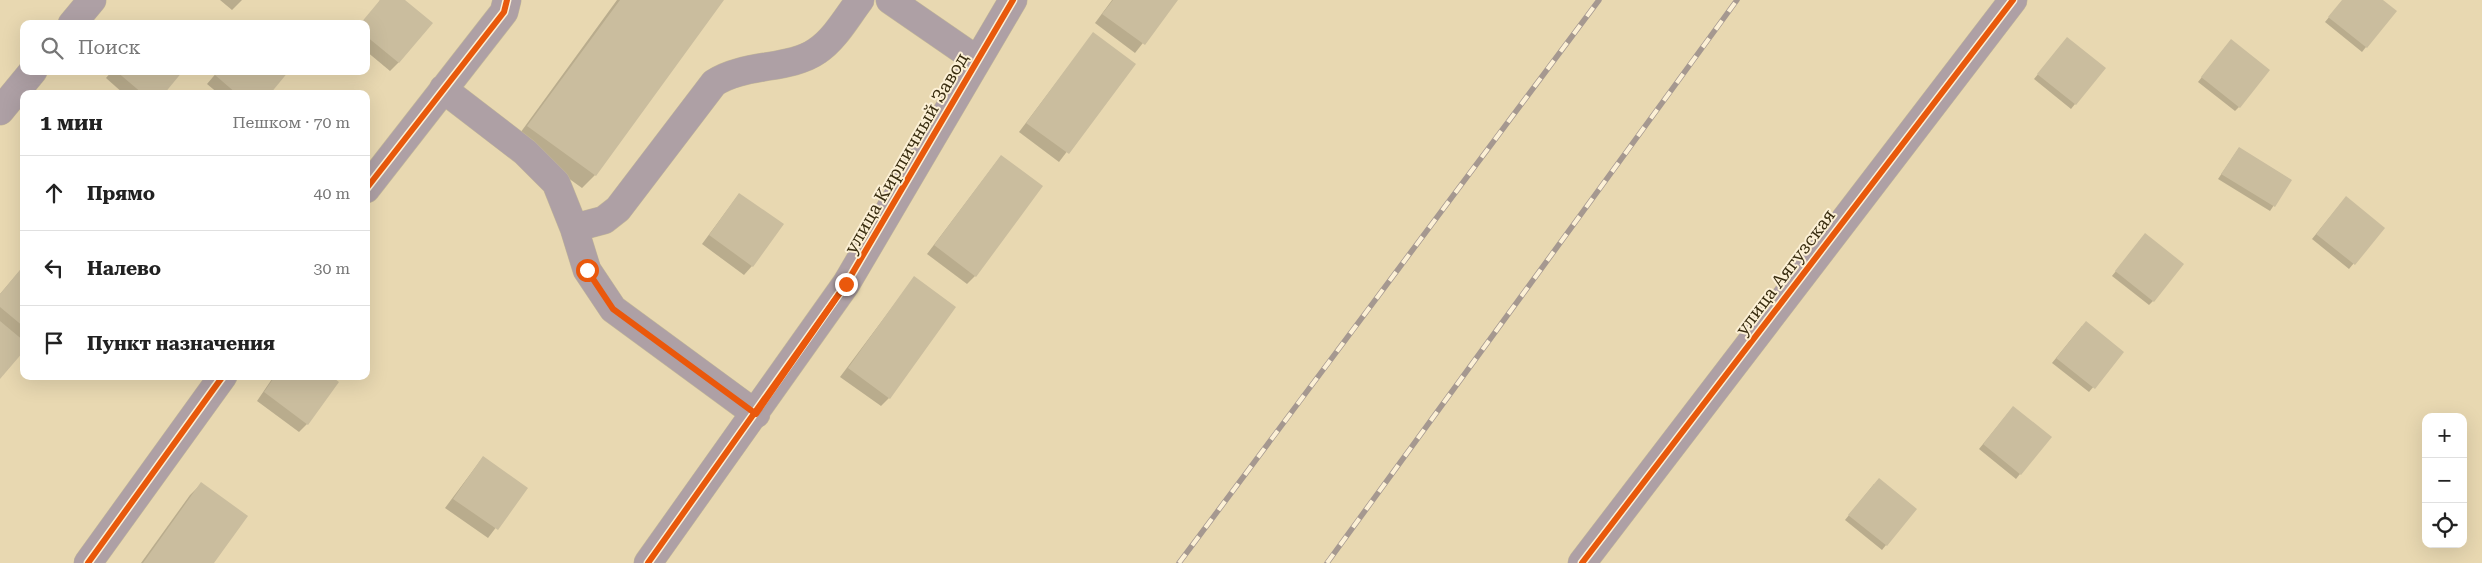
<!DOCTYPE html>
<html lang="ru">
<head>
<meta charset="utf-8">
<style>
	body { margin:0; font-family:"Roboto Serif",serif; background:#f6f6f6; color:#222 }
	.controls { position:absolute; right:15px; bottom:15px; display:grid; overflow:hidden; border-radius:10px; box-shadow:0 5px 20px #0002 }
	.controls button { width:45px; height:45px; display:grid; place-items:center; padding:0; border:0; border-bottom:1px solid #e0e0e0; background:#fff; color:#222; font:25px sans-serif }
	.stop { position:absolute; width:15px; height:15px; margin:-11px; border:4px solid #ea580c; border-radius:50%; background:#fff }
	.stop.end { background:#ea580c; border-color:#fff; box-shadow:0 1px 5px #0008 }
	.list { margin:0; padding:0; list-style:none }
	h2 { display:flex; justify-content:space-between; align-items:center; height:65px; margin:0; padding:0 20px; font-size:21px }
	h2 small { font-size:16px; font-weight:400; color:#767676 }
	.list li { display:grid; grid-template-columns:32px 1fr auto; gap:15px; align-items:center; box-sizing:border-box; height:75px; padding:0 20px; border-top:1px solid #e0e0e0 }
	.list b { display:block; font-size:19px; white-space:nowrap }
	.list em { font-size:16px; font-style:normal; color:#767676 }
	.icon { flex:none; width:28px; height:28px; fill:none; stroke:currentColor; stroke-width:2; stroke-linecap:round; stroke-linejoin:round }
	.map { position:relative; flex:none; width:2482px; height:563px; overflow:hidden }
	.search { position:absolute; background:#fff; box-shadow:0 5px 20px #0002; left:20px; top:20px; width:350px; height:55px; display:flex; align-items:center; gap:12px; box-sizing:border-box; padding:0 18px; border-radius:10px; color:#767676; font-size:19px }
	.panel { position:absolute; background:#fff; box-shadow:0 5px 20px #0002; left:20px; top:90px; width:350px; height:290px; border-radius:10px }
	.map>svg:first-child { display:block }
</style>
</head>
<body>
<div class="map">
<svg width="2482" height="563" viewBox="0 0 2482 563">
	<rect width="100%" height="100%" fill="#e8d8b1"/>
	<path fill="#0003" d="M220,0H242L232,10Z
		M380,0H403L399,62L390,71L366,51V24Z
		M617,0H723L595,175L582,188L515,140Z
		M1112,0H1177L1135,53L1095,23Z
		M2343,0H2381L2366,47L2362,52L2325,22Z
		M1093,34L1134,64L1059,162L1019,132Z
		M2063,43L2104,68L2071,109L2034,79Z
		M2227,45L2239,107L2235,111L2198,82Z
		M112,71H181L163,94H124L106,78Z
		M218,71L269,94H219L207,84Z
		M2239,148L2291,180L2270,211L2218,179Z
		M1001,156L975,276L967,284L927,254Z
		M739,194L752,266L744,275L702,244Z
		M2342,202L2383,228L2349,269L2312,239Z
		M2141,239L2153,301L2149,305L2112,276Z
		M24,266V349L0,378V294Z
		M914,278L889,398L881,406L840,377Z
		M2082,326L2123,352L2089,392L2052,363Z
		M274,376H329L307,424L299,432L257,401Z
		M2009,412L2020,474L2016,479L1979,449Z
		M483,457L526,488L488,538L445,508Z
		M201,484L212,563H141L190,495Z
		M1874,484L1915,509L1882,550L1845,520Z"/>
	<path fill="#cabd9e" d="M380,0H405L433,23L399,63L366,36V24H360Z
		M620,0H724L596,176L527,126Z
		M1113,0H1178L1145,45L1102,14Z
		M2342,0H2383L2397,11L2367,48L2328,17Z
		M1093,32L1136,64L1069,154L1026,123Z
		M2067,37L2106,68L2076,105L2037,74Z
		M2231,39L2270,70L2240,108L2201,77Z
		M116,71H183L164,94H143Z
		M218,71H289L270,94H237L215,75Z
		M2239,147L2292,180L2275,207L2221,174Z
		M1001,155L1043,186L976,277L934,245Z
		M739,193L784,224L753,267L709,235Z
		M2346,196L2385,228L2355,265L2316,234Z
		M2145,233L2184,264L2154,302L2115,271Z
		M24,265V327L0,307V294Z
		M914,276L956,307L890,399L848,368Z
		M0,321L24,341V351L0,379Z
		M2086,321L2124,352L2095,389L2056,358Z
		M275,376H331L339,382L308,425L264,392Z
		M2013,406L2052,437L2021,475L1983,444Z
		M483,456L528,488L498,530L453,499Z
		M1879,478L1917,509L1887,546L1848,515Z
		M201,482L248,516L214,563H143Z"/>
	<g fill="none" stroke-linecap="round" stroke-linejoin="round">
		<g stroke="#c4b898" stroke-width="29">
			<path id="minor" d="M890,0L977,60
				M72,24L92,0
				M443,89L525,152L556,183L574,228L587,270L613,309L756,414
				M0,111L33,71
				M366,189L504,12L507,0
				M574,228L604,220L618,209L714,83C744,63 790,70 817,51C835,39 847,17 860,0
				M88,563L223,376
				M648,563L846,284L1013,0
				M1582,563L2013,0"/>
		</g>
		<use href="#minor" stroke="#aea0a5" stroke-width="28"/>
		<g stroke="#a59890" stroke-width="5.5">
			<path id="rail" d="M1179,563L1599,0
				M1327,563L1737,0"/>
		</g>
		<use href="#rail" stroke="#fcf0d5" stroke-width="4" stroke-dasharray="11" stroke-linecap="butt"/>
		<g stroke="#fcf0d5" stroke-width="9">
			<path id="cycleway" d="M366,189L504,12L507,0
				M88,563L223,376
				M648,563L846,284L1013,0
				M1582,563L2013,0"/>
		</g>
		<use href="#cycleway" stroke="#e8590c" stroke-width="6"/>
	</g>
	<g fill="none" stroke-linecap="round" stroke-linejoin="round">
		<path stroke="#ea580c" stroke-width="6" d="M587,270L613,309L756,414L846,284"/>
	</g>
	<g text-anchor="middle" dominant-baseline="central" stroke-width="4" stroke-linejoin="round" paint-order="stroke">
		<g font-size="18" fill="#392d10" stroke="#fcf0d5">
			<text transform="translate(906 153) rotate(-60)">улица Кирпичный Завод</text>
			<text transform="translate(1785 272) rotate(-53)">улица Аягузская</text>
		</g>
	</g>
</svg>
<div class="controls">
<button>+</button>
<button>−</button>
<button><svg class="icon" aria-label="locate" viewBox="0 0 24 24"><circle cx="12" cy="12" r="6"/><path d="M12 2v4M12 18v4M2 12h4M18 12h4"/></svg></button>
</div>
<div class="stop" style="left:587px;top:270px"></div>
<div class="stop end" style="left:846px;top:284px"></div>
<div class="search"><svg class="icon" aria-label="search" viewBox="0 0 24 24"><circle cx="10" cy="10" r="6"/><path d="M15 15l6 6"/></svg>Поиск</div>
<section class="panel">
<h2>1 мин<small>Пешком · 70 m</small></h2>
<ul class="list">
<li><svg class="icon" aria-label="ahead" viewBox="0 0 24 24"><path d="M12 20V5M6 11l6-6 6 6"/></svg><div><b>Прямо</b></div><em>40 m</em></li>
<li><svg class="icon" aria-label="left" viewBox="0 0 24 24"><path d="M17 20v-9H6M10 6l-5 5 5 5"/></svg><div><b>Налево</b></div><em>30 m</em></li>
<li><svg class="icon" aria-label="arrive" viewBox="0 0 24 24"><path d="M6 21V4h12l-3 4 3 4H6"/></svg><div><b>Пункт назначения</b></div></li>
</ul>
</section>
</div>
</body>
</html>
